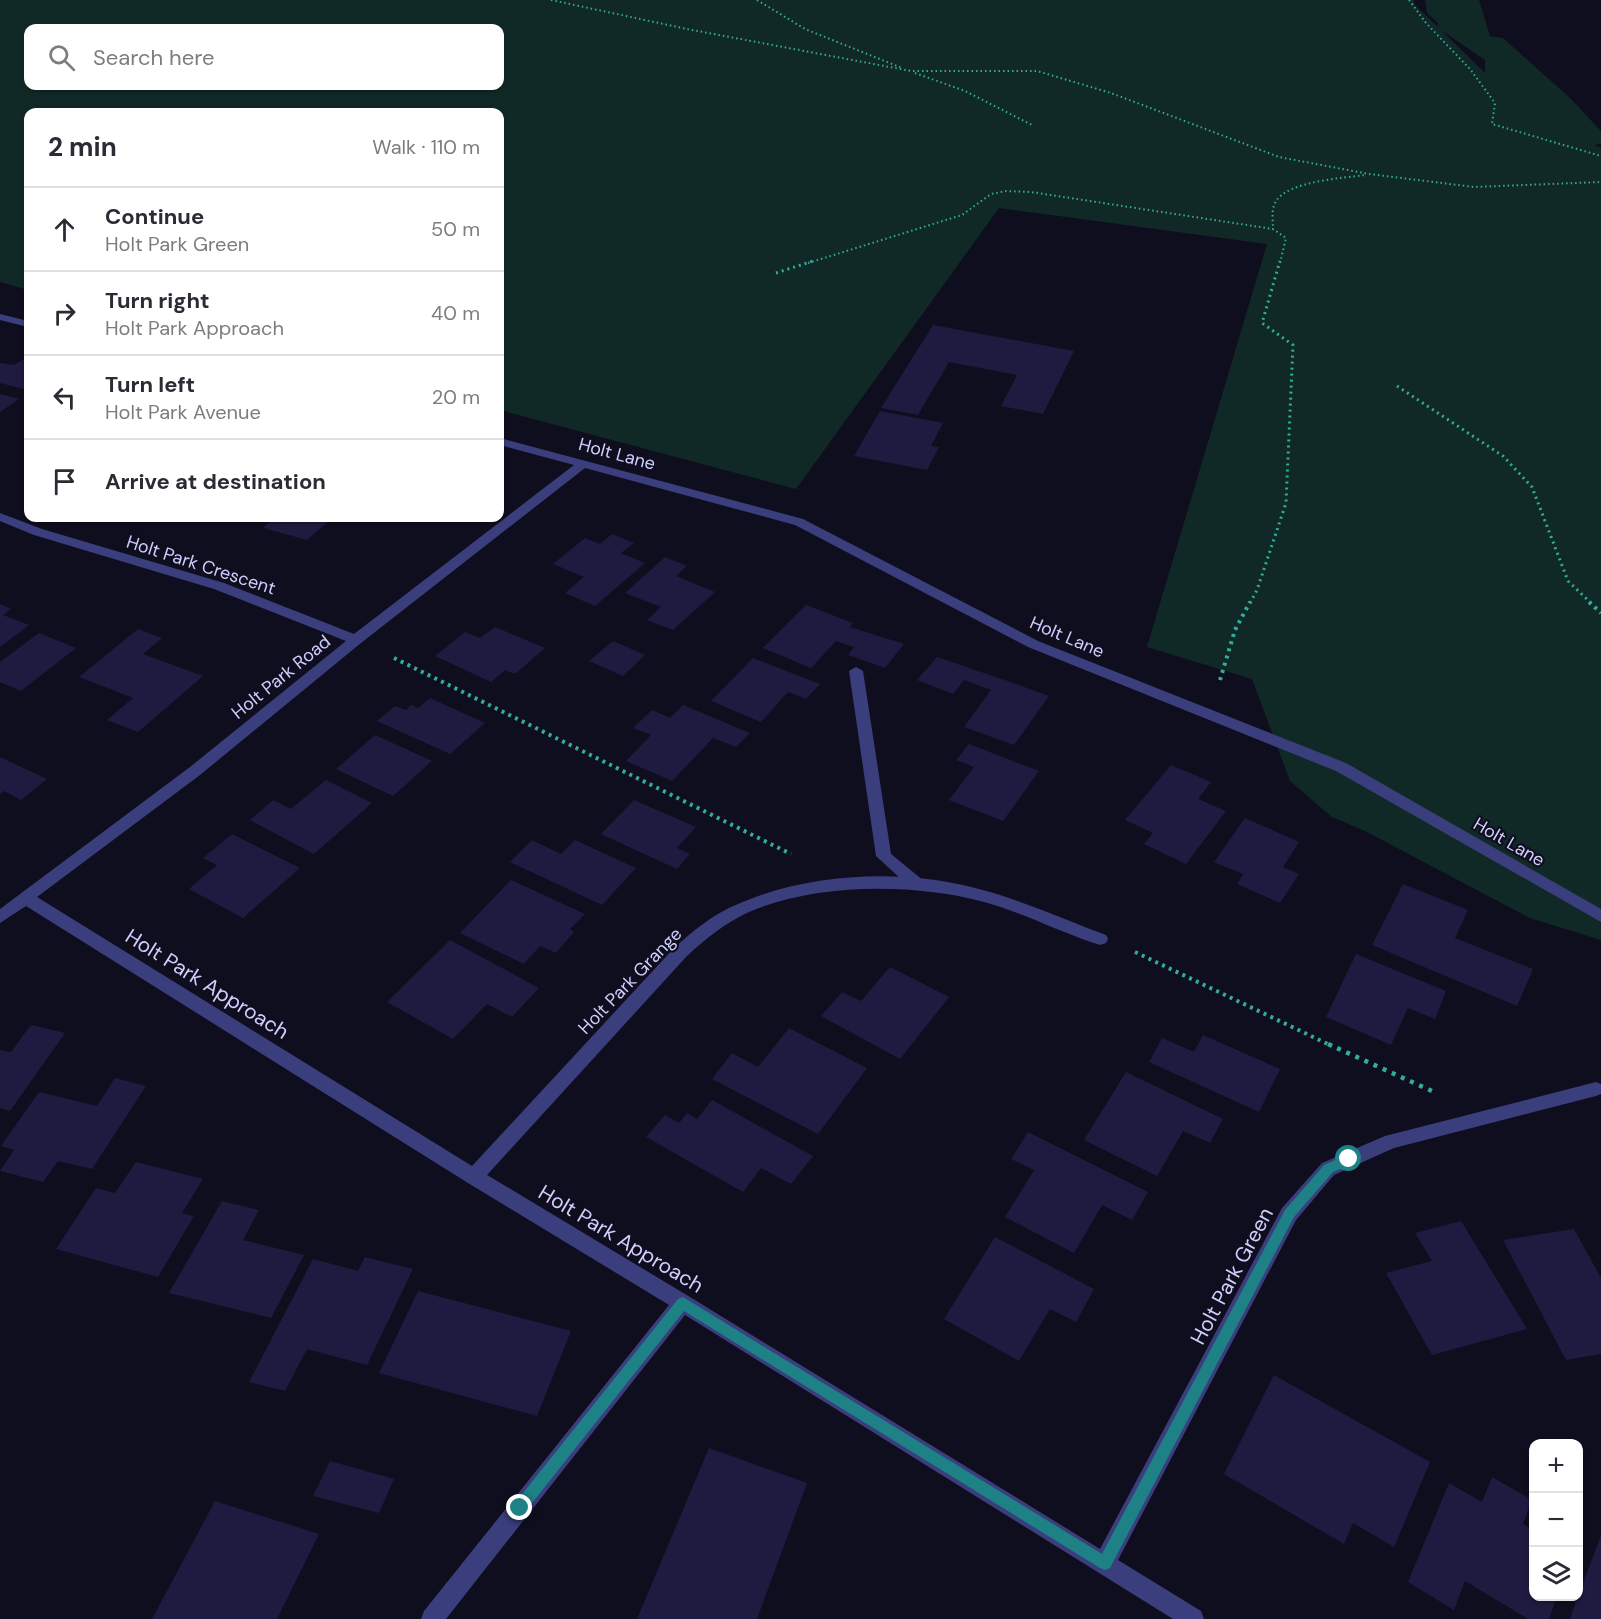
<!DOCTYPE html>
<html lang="en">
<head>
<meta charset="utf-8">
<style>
	body { margin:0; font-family:"DM Sans",sans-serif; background:#f7f7f7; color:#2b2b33 }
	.controls { position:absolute; right:18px; bottom:18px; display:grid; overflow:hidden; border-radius:12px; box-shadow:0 2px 4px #0004 }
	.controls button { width:54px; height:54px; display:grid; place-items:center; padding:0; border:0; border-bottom:2px solid #e1e1e2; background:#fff; color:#2b2b33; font:30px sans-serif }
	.stop { position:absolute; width:18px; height:18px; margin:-14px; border:4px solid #1d8186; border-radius:50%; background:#fff }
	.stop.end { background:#1d8186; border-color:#fff; box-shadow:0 2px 6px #0008 }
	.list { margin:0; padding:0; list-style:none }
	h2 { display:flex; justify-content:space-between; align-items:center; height:78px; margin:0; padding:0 24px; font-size:26px }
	h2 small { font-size:20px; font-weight:400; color:#7c7c81 }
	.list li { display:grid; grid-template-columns:39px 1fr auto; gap:18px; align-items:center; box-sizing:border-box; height:84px; padding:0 24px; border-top:2px solid #e1e1e2 }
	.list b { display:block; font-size:22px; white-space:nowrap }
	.list p { margin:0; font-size:20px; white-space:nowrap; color:#7c7c81 }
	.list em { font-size:20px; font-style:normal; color:#7c7c81 }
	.icon { flex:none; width:33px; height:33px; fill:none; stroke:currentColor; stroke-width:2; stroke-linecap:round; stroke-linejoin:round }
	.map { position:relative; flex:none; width:1601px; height:1619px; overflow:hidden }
	.search { position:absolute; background:#fff; box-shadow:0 2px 4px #0004; left:24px; top:24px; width:480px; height:66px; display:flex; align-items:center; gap:15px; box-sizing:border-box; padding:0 21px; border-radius:12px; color:#7c7c81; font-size:22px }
	.panel { position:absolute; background:#fff; box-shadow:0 2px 4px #0004; left:24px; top:108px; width:480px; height:414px; border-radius:12px }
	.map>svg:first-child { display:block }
</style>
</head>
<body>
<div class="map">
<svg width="1601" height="1619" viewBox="0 0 1601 1619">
	<rect width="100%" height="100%" fill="#0f0e1f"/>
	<path fill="#112926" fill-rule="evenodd" d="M0,0H1414L1415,5L1438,27V23L1427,13L1425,0H1479L1490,36L1503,38L1571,99L1601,131V144L1594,145L1601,148V940L1530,918L1365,831L1332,817L1290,781L1252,679L1147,647L1267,244L999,208L796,489L500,410V112H28V290L0,282ZM28,28H500V86H28ZM1441,30L1485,60V72H1484Z"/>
	<path fill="#1f1a3f" d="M933,325L1074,351L1043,414L1001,406L1017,375L949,362L918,415L881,408Z
		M22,360L28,361V390L0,383V363L14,365Z
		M0,394L19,399L0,412Z
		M880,411L943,423L931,446L939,447L927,470L854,456Z
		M274,518H332L307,540L263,528Z
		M612,534L634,543L621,553L645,563L595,606L565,593L584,577L553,564L585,538L600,544Z
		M665,557L687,566L676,576L715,592L673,630L647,620L661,607L625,593Z
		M0,604L11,609L3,615L29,625L0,647Z
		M806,605L853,623L850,627L904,644L885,668L848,655L854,647L836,641L811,668L763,648Z
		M495,627L545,648L515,674L505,670L491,682L435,656L465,632L480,638Z
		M138,629L162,638L143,654L203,676L138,732L107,720L133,698L79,677Z
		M39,633L76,648L21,691L0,682V662Z
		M613,641L645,655L623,676L589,661Z
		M937,657L999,678L1049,696L1014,745L964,727L991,690L964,680L953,694L917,680Z
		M753,658L820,684L806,699L788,692L761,722L711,701Z
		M430,698L485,723L450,754L377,721L395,706L406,710L411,705L418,708Z
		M683,705L750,733L736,747L713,738L672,781L626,761L651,735L633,728L652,710L670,718Z
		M375,735L432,761L393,796L336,769Z
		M969,744L1039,771L1003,821L949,800L974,767L956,760Z
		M0,757L47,779L21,800L4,791L0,794Z
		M1171,765L1211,782L1198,799L1226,811L1186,864L1144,844L1153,833L1125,820Z
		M326,780L372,803L314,854L250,820L273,800L291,809Z
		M634,800L696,827L677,848L690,854L677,869L601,834Z
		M1245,818L1299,842L1283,867L1299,874L1280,903L1237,884L1243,874L1214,862Z
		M232,834L300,868L243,918L189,889L217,865L203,858Z
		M532,840L561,854L575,840L636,868L602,905L510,862Z
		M511,880L585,914L570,929L574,932L556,953L540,946L524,964L460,933Z
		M1403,884L1468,910L1455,938L1533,969L1517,1006L1372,945Z
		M450,940L539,988L512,1017L487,1004L453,1039L387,1002Z
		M1356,954L1446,991L1435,1019L1408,1008L1391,1045L1326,1017Z
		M890,967L949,997L900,1059L821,1016L842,992L861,1001Z
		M31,1025L65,1033L10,1111L0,1108V1050L11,1052Z
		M789,1028L867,1068L818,1134L712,1079L732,1053L758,1067Z
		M1203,1035L1280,1069L1259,1112L1149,1062L1162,1038L1194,1052Z
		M1126,1072L1223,1119L1210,1143L1183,1131L1157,1176L1084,1140Z
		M115,1078L146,1086L92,1169L58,1161L43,1182L0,1171L14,1150L1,1146L39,1092L97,1106Z
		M712,1100L813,1156L791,1184L761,1168L743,1192L646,1137L665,1115L679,1123L687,1113L697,1119Z
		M1028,1132L1148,1192L1132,1220L1102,1205L1074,1253L1005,1217L1034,1170L1011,1159Z
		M136,1162L203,1179L182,1213L194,1216L158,1277L56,1249L96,1188L115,1193Z
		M222,1201L259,1210L243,1240L304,1255L271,1318L169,1293Z
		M1461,1221L1527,1329L1432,1355L1386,1273L1432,1261L1415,1233Z
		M1574,1229L1601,1278V1354L1566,1360L1503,1240Z
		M995,1237L1094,1289L1076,1322L1050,1309L1019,1361L944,1319Z
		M365,1257L413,1269L367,1365L307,1349L285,1391L249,1382L313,1259L358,1271Z
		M418,1291L571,1331L537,1416L379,1373Z
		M1274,1375L1430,1462L1394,1547L1353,1523L1344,1544L1224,1474Z
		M709,1448L807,1483L757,1619H637Z
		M330,1461L394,1479L379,1513L313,1496Z
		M1492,1477L1532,1500L1523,1524L1534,1530V1596H1557L1549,1619H1528L1465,1581L1454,1610L1408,1582L1449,1483L1482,1502Z
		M215,1501L319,1534L277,1619H152Z
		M1601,1536V1619H1570L1578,1596Z"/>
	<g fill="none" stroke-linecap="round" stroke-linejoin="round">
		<path stroke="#33ac9a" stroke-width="2" stroke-dasharray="1.5 3" stroke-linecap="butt" d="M551,0L687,29L911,71H1037L1111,93L1279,157L1369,174L1474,187L1601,182
			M757,0L805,29L902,68
			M1409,0L1426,23L1470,69L1495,103L1492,124L1601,156
			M915,73L965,91L1034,126
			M808,263L962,215L991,194L1006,191L1031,192L1273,229
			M1280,263L1286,238L1273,229C1273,220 1271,209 1276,201C1289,181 1343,178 1365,175"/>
		<path stroke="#33ac9a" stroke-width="3" stroke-dasharray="2 4" stroke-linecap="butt" d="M776,273L813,261
			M1397,386L1503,456L1532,487L1568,581L1591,603
			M1250,603L1257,590L1286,503L1293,345L1262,323L1280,261"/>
		<path stroke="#33ac9a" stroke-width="4" stroke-dasharray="3 4.5" stroke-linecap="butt" d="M1589,602L1601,613
			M394,658L791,854
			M1220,680L1235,630L1250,602
			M1135,952L1332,1046"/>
		<path stroke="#33ac9a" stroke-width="4.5" stroke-dasharray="4 6" stroke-linecap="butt" d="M1328,1044L1432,1091"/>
		<path fill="#3b3e7c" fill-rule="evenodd" d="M856,667L863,671L891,854L924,881L926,885L924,889H912L876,856L849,671Z"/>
		<path fill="#3b3e7c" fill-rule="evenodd" d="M0,314L28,321V327L0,320Z
			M500,438L803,519L1038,641L1346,763L1601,909V922L1336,771L1028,647L795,525L585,468L361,643L200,775L37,897L472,1166L674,948C693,931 713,914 738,904C806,874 895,869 967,886C1015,897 1060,918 1106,935L1108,939L1106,943L1100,945C1061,933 1024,913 984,902C914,883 816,883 749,912C725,923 705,939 686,957L487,1175L690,1297L1100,1549L1282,1208L1322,1163L1385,1136L1596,1082L1601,1084V1094L1596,1096L1394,1148L1334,1175L1296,1220L1118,1560L1201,1611L1204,1619H1173L685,1315L446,1619H421L424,1611L669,1305L468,1183L26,906L0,923V909L190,767L346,641L214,589L34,535L0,521V513L42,529L224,583L354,634L574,465L500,445Z"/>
	</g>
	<path fill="#1d8186" d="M1349,1154L1355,1159L1354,1163L1333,1172L1294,1217L1110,1568L1105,1570L1100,1568L684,1311L525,1512L520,1514L515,1512L513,1508L515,1503L678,1299L683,1297L1102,1554L1285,1210L1324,1165Z"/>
	<g text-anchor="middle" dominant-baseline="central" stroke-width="4.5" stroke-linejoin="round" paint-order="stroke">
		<g font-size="18" fill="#cfcefd" stroke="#0f0e1f">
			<text transform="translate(617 454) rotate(15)">Holt Lane</text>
			<text transform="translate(201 565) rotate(18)">Holt Park Crescent</text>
			<text transform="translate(1067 637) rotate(23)">Holt Lane</text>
			<text transform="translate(281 677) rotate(-39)">Holt Park Road</text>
			<text transform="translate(1509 842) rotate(30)">Holt Lane</text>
			<text transform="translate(630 981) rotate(-46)">Holt Park Grange</text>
		</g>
		<g font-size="21" fill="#cfcefd" stroke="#0f0e1f">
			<text transform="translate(207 984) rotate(32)">Holt Park Approach</text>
			<text transform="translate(621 1239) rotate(31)">Holt Park Approach</text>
			<text transform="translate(1232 1276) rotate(-62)">Holt Park Green</text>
		</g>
	</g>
</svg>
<div class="controls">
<button>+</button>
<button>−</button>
<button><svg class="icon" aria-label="layers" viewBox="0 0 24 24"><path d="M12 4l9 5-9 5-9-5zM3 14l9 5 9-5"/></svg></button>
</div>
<div class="stop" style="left:1349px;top:1159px"></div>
<div class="stop end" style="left:520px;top:1508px"></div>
<div class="search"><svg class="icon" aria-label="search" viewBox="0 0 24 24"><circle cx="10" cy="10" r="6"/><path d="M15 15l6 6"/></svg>Search here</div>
<section class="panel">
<h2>2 min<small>Walk · 110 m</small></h2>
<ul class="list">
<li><svg class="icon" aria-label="ahead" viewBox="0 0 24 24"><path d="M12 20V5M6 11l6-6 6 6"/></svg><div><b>Continue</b><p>Holt Park Green</p></div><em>50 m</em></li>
<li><svg class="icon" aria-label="right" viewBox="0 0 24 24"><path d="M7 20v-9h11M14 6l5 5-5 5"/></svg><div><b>Turn right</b><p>Holt Park Approach</p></div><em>40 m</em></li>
<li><svg class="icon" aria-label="left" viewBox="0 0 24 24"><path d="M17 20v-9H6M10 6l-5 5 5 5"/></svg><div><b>Turn left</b><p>Holt Park Avenue</p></div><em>20 m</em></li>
<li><svg class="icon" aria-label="arrive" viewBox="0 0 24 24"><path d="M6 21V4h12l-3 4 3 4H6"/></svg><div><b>Arrive at destination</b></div></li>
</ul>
</section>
</div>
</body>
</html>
